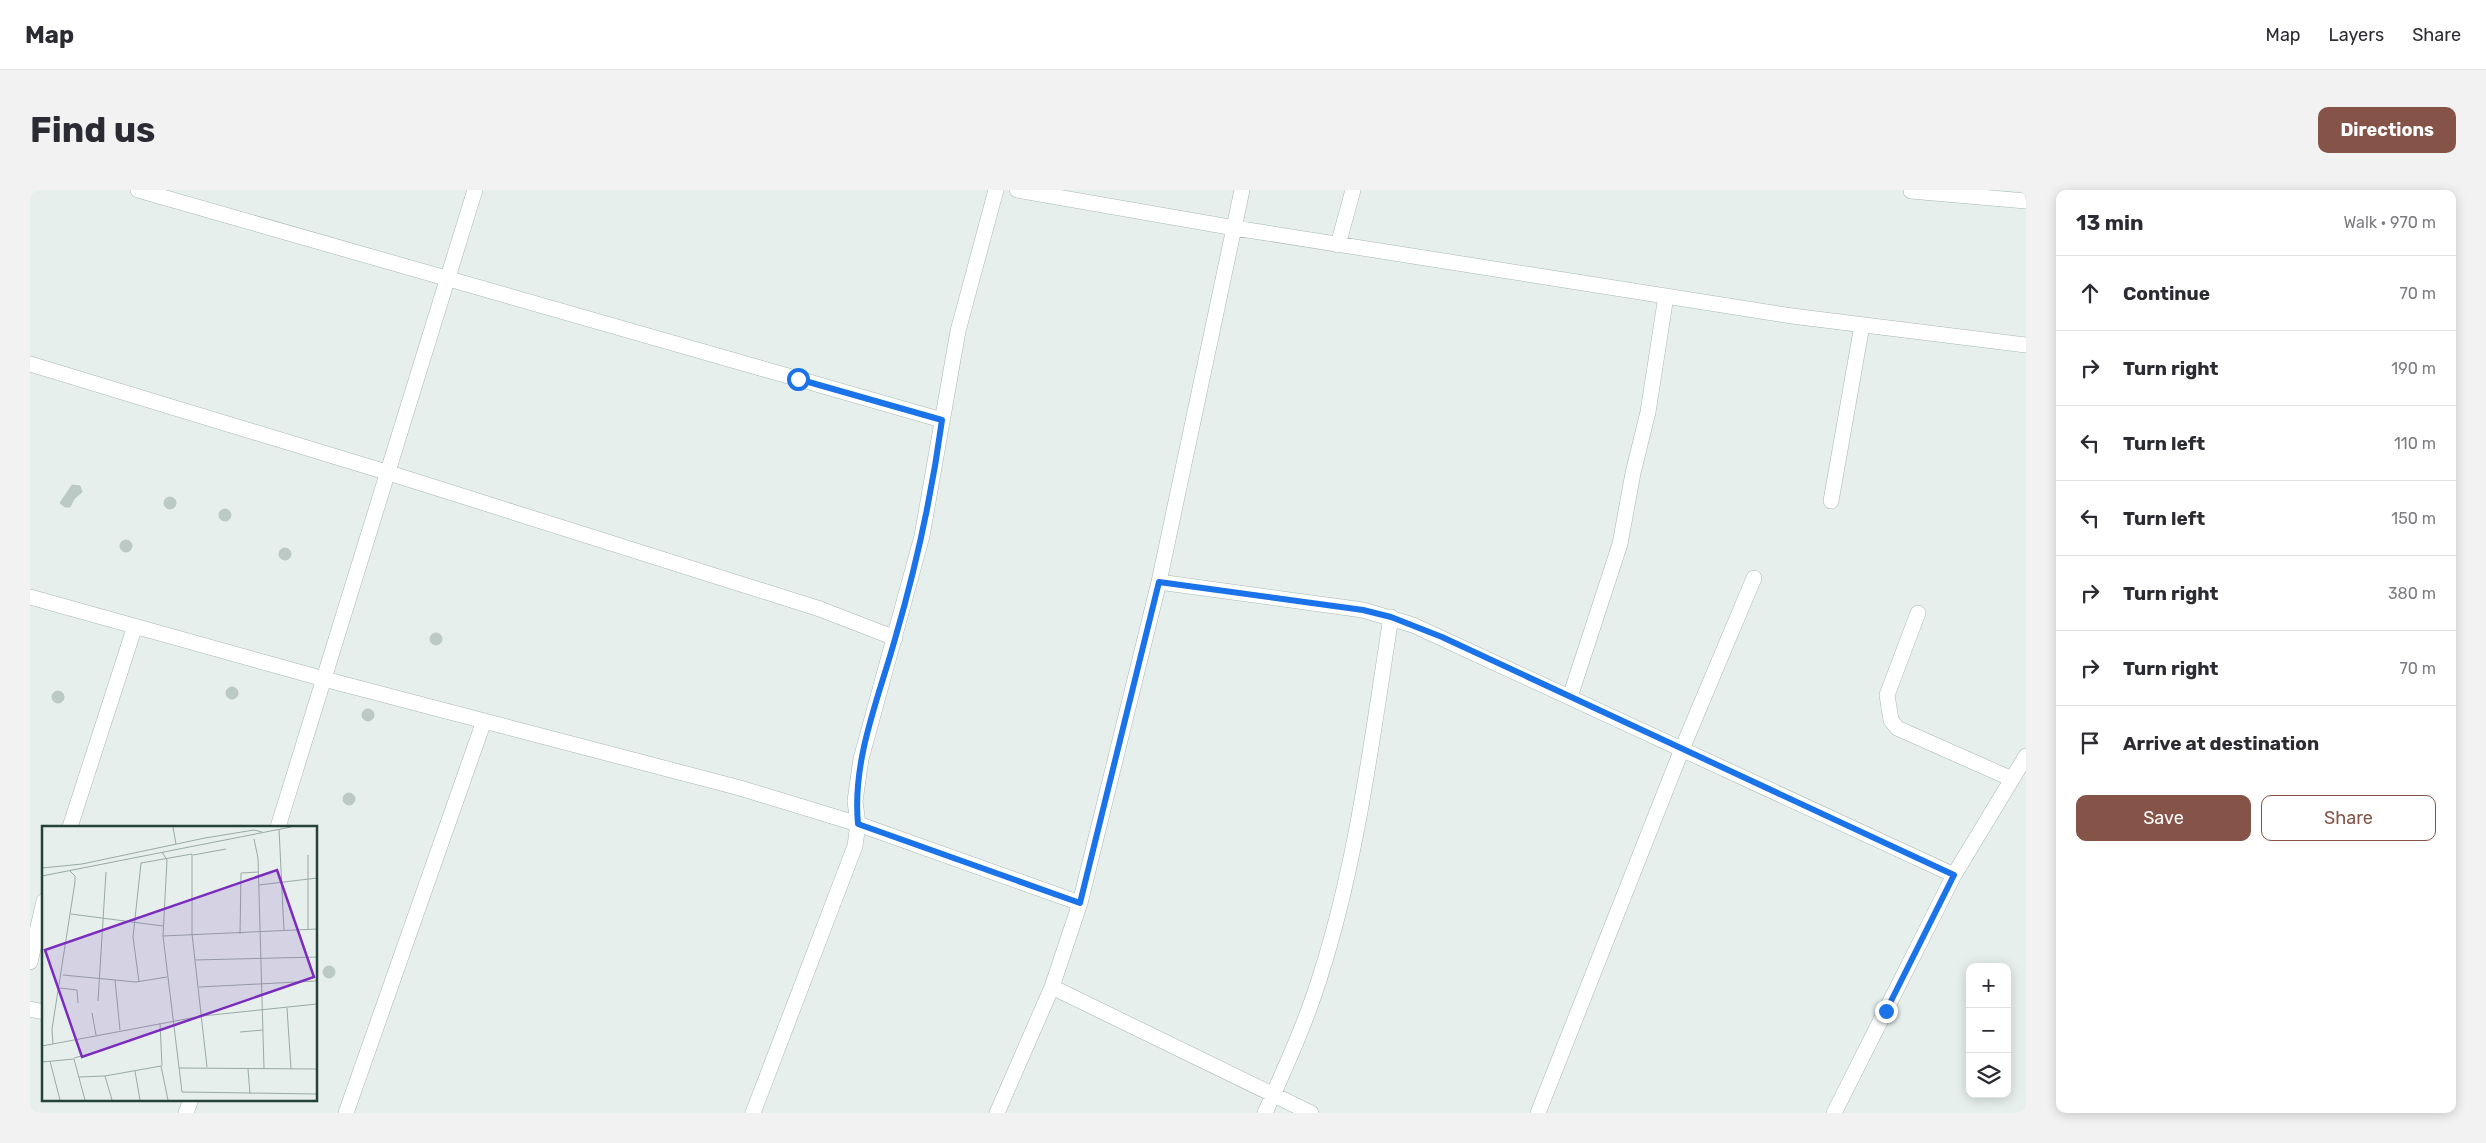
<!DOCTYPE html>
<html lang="en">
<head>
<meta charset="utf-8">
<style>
	body { margin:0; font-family:Rubik,sans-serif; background:#f2f2f3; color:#2b2b33 }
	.controls { position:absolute; right:15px; bottom:15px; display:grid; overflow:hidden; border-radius:10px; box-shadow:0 2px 12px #0003 }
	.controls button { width:45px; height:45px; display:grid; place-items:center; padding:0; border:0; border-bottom:1px solid #e1e1e2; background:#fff; color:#2b2b33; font:25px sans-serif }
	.stop { position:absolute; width:15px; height:15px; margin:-11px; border:4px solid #1a73e8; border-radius:50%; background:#fff }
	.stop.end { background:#1a73e8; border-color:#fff; box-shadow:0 1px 5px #0008 }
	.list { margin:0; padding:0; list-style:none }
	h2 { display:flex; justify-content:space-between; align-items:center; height:65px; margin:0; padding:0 20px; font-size:21px }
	h2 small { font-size:16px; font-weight:400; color:#7c7c81 }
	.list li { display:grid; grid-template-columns:32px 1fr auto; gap:15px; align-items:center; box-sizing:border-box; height:75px; padding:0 20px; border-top:1px solid #e1e1e2 }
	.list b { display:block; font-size:19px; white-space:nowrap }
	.list em { font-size:16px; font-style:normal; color:#7c7c81 }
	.actions { display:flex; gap:10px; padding:15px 20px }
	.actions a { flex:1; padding:11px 0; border:1px solid #855347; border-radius:10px; text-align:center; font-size:18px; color:#855347 }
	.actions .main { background:#855347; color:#fff }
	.icon { flex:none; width:28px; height:28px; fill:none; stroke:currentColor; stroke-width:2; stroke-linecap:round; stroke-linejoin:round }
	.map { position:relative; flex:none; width:1996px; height:923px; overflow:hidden; border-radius:10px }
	header { display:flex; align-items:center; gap:30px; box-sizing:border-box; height:70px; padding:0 25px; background:#fff; border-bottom:1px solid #e1e1e2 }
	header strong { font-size:24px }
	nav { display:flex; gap:28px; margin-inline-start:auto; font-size:18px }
	.intro { display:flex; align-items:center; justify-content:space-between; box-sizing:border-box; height:120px; padding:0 30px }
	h1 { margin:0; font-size:35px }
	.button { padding:12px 22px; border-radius:10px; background:#855347; color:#fff; font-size:18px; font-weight:700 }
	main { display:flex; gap:30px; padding:0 30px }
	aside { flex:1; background:#fff; border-radius:10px; box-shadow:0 2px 12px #0003 }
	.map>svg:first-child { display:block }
</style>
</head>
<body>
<header>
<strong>Map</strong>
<nav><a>Map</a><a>Layers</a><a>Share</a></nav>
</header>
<div class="intro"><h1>Find us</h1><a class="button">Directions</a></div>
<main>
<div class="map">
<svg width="1996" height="923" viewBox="0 0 1996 923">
	<rect width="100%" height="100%" fill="#e6efeb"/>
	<path fill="#bbcac4" stroke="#b8c9c2" d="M42,295L50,296L52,302L44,309L40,317H35L30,313Z
		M134 313a6 6 0 1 1 12 0a6 6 0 1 1-12 0Z
		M189 325a6 6 0 1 1 12 0a6 6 0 1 1-12 0Z
		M90 356a6 6 0 1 1 12 0a6 6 0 1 1-12 0Z
		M249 364a6 6 0 1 1 12 0a6 6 0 1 1-12 0Z
		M400 449a6 6 0 1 1 12 0a6 6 0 1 1-12 0Z
		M196 503a6 6 0 1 1 12 0a6 6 0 1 1-12 0Z
		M22 507a6 6 0 1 1 12 0a6 6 0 1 1-12 0Z
		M332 525a6 6 0 1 1 12 0a6 6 0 1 1-12 0Z
		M313 609a6 6 0 1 1 12 0a6 6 0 1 1-12 0Z
		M293 782a6 6 0 1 1 12 0a6 6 0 1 1-12 0Z"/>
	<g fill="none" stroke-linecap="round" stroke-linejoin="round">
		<g stroke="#a8b8b2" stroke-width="16">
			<path id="minor" d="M108,0L912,230
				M987,0L1205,38L1762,126L1996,155
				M1881,1L1996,11
				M1308,55L1323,0
				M0,174L356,282L790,419L865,448
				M1801,311L1832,135
				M1129,392L1333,420L1383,435L1924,685
				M0,407L294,489L710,598L828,634L1050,713
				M1888,423L1857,505L1861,530L1867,538L1982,589
				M1540,507L1590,354L1603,283L1618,222L1636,106
				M40,637L105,436
				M248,637L445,0
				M0,772L14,711
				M1022,797L1281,923
				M0,819L14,822
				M156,923L161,909
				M316,923L454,531
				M723,923L825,656L828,634L825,611L831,569L892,346L928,141L966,0
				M967,923L1022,797L1050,713L1129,392L1212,0
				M1235,923C1254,880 1275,835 1289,790C1327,673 1342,548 1361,427
				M1508,923L1652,559L1724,388
				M1804,923L1924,685L1996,566"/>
		</g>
		<use href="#minor" stroke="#fff" stroke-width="15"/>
	</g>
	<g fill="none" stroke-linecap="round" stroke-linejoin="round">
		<path stroke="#1a73e8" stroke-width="6" d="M768,189L912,230C902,304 886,377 865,449C848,510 822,570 828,634L1050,713L1129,392L1333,420L1361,427L1412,447L1924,685L1856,821"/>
	</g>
	<g transform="translate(12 636)">
		<rect width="275" height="275" fill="#e6efeb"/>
		<path fill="none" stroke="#98aaa4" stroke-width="1" d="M131,1L134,18M237,3L242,105M212,13L216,32L222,243M120,26L125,34L121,110L140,266L275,268M151,29L184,23M266,29V103M0,42L40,38L163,12L212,4L220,6M0,50L249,1M217,59L275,52M29,88L121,100M198,108L199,47L217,46M121,110L275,103M153,134L275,131M21,149L94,156L125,151M73,154L78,204M97,156L91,111L99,37L150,28V108L165,241M157,161L275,155M18,162L35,164L36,177M56,175L64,46M245,182L249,243M50,187L54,209M118,197L120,240M198,206L221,204M11,218L10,203L33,56V50L28,45M0,220L160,190L275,178M32,232L54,226M8,235L18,274M0,236L32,233L43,274M137,242L275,243M206,243L208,268M93,245L98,274M63,250L70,274M37,251L63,250L119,240L126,274"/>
		<path fill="#7b2cbf" fill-opacity="0.15" stroke="#7b2cbf" stroke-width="2.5" d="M235,44L272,151L40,231L3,124Z"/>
		<rect width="275" height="275" fill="none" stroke="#24423a" stroke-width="2.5"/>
	</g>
</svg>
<div class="controls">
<button>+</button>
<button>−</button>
<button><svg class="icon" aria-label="layers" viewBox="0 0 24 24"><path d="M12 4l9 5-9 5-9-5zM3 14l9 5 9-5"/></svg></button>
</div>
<div class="stop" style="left:768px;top:189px"></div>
<div class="stop end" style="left:1856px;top:821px"></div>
</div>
<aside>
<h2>13 min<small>Walk · 970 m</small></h2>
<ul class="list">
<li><svg class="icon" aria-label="ahead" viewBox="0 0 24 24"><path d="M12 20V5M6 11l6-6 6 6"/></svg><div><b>Continue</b></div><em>70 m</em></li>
<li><svg class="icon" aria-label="right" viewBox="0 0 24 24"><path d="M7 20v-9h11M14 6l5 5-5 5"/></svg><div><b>Turn right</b></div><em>190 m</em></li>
<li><svg class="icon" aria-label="left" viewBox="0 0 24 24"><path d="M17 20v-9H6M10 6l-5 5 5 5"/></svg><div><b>Turn left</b></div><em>110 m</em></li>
<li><svg class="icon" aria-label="left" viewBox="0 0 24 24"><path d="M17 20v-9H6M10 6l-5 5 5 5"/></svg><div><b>Turn left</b></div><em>150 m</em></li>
<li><svg class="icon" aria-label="right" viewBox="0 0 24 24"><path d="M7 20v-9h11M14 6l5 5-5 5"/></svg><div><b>Turn right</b></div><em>380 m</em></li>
<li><svg class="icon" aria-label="right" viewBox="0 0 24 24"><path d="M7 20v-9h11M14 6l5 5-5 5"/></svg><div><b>Turn right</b></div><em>70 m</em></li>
<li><svg class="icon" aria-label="arrive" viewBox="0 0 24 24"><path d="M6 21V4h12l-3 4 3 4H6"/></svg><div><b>Arrive at destination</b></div></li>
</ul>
<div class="actions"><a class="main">Save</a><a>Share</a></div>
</aside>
</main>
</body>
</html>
